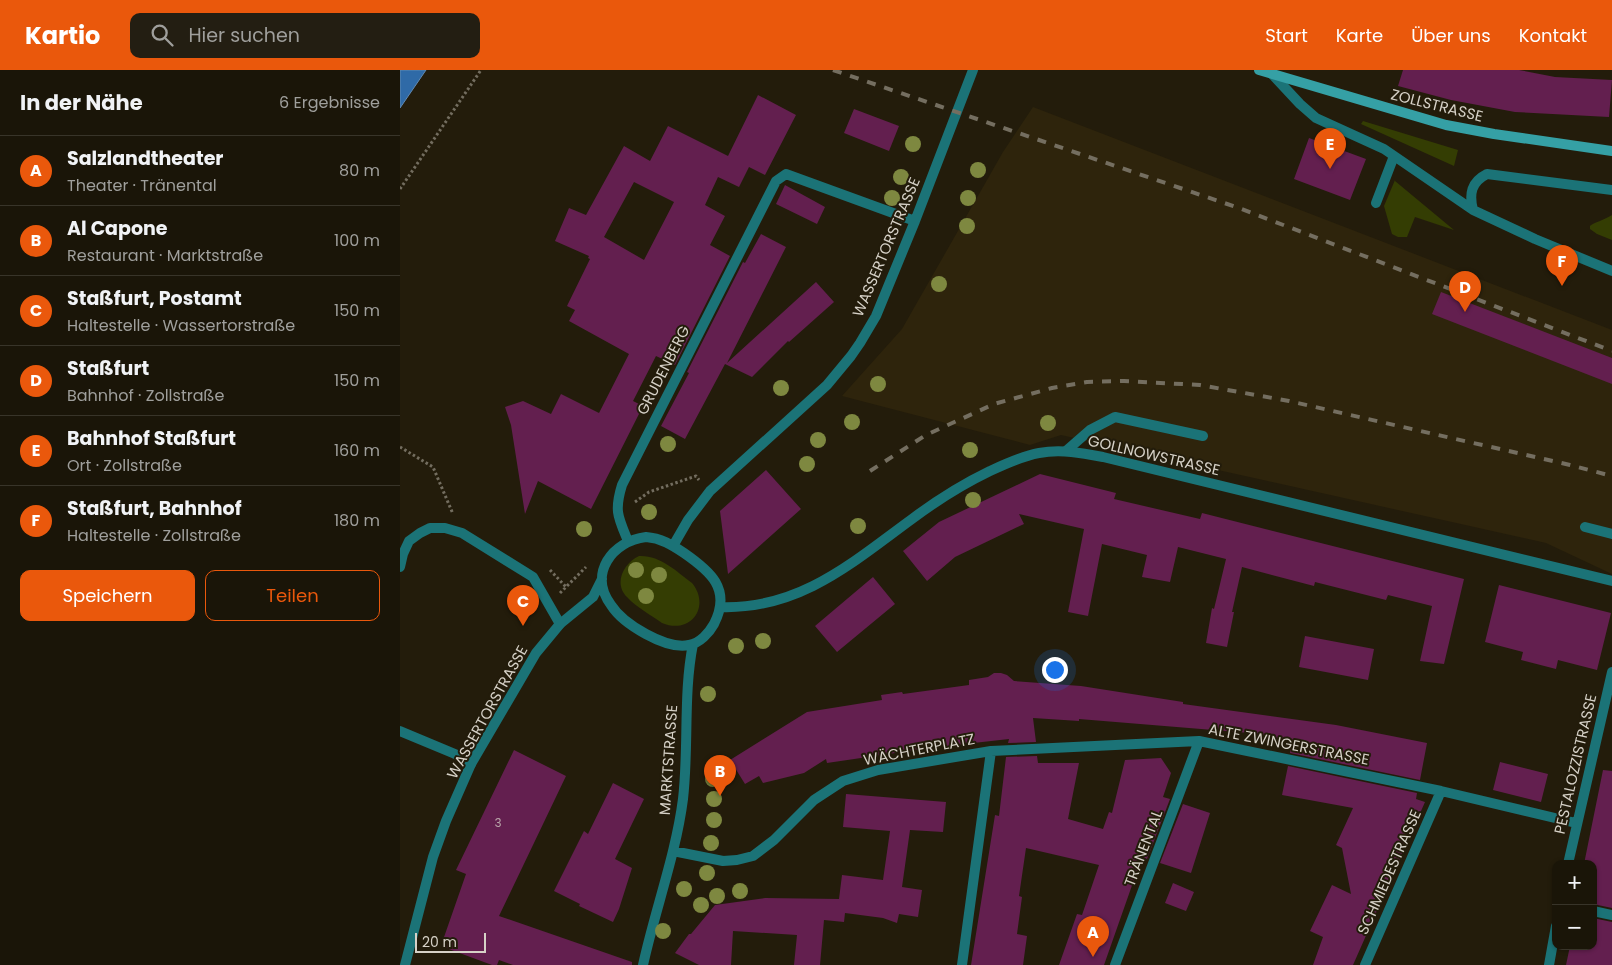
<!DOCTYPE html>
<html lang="de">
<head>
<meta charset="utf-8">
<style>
	body { margin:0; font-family:Poppins,sans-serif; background:#231e12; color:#f1f3f6 }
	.controls { position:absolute; right:15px; bottom:15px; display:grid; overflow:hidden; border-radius:10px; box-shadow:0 1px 4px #0004 }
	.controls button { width:45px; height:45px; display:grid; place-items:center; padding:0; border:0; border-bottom:1px solid #383429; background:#1a1508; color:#f1f3f6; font:25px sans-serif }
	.scale { position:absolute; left:15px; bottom:12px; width:71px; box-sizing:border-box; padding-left:5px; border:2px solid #d6d1c7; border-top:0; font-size:14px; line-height:18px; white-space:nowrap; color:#d6d1c7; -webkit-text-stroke:4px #231c0b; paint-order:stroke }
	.you { position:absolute; left:654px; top:599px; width:18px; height:18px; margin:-12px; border:4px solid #fff; border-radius:50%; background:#1a73e8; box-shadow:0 0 0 8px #1a73e833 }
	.badge { display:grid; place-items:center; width:32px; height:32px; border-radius:50%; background:#ea580c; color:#fff; font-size:16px; font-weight:700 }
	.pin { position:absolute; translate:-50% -41px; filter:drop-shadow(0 1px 2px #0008) }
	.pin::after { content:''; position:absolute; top:26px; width:18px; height:15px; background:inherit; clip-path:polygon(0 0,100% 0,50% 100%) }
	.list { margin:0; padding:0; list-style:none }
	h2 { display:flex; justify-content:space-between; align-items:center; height:65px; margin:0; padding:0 20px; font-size:21px }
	h2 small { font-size:16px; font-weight:400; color:#9f9f9c }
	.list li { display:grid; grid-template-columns:32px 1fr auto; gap:15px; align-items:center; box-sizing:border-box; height:70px; padding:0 20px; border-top:1px solid #383429 }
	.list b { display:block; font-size:19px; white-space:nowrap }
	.list p { margin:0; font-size:16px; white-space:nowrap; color:#9f9f9c }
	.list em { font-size:16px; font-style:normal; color:#9f9f9c }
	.actions { display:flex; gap:10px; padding:15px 20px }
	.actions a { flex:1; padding:11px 0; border:1px solid #ea580c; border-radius:10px; text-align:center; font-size:18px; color:#ea580c }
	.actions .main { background:#ea580c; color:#fff }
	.icon { flex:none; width:28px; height:28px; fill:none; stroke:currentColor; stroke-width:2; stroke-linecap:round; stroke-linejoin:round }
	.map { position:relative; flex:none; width:1212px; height:895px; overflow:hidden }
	header { display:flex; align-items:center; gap:30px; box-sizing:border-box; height:70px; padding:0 25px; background:#ea580c; color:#fff }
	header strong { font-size:24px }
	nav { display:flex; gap:28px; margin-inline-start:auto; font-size:18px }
	.search { width:350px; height:45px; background:#231e12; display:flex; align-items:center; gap:12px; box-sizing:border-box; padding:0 18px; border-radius:10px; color:#9f9f9c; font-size:19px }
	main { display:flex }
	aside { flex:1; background:#1a1508 }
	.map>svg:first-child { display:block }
</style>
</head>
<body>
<header>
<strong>Kartio</strong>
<div class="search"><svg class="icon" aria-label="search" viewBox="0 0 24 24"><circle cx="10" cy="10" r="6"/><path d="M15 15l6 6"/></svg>Hier suchen</div>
<nav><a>Start</a><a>Karte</a><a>Über uns</a><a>Kontakt</a></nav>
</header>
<main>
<aside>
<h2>In der Nähe<small>6 Ergebnisse</small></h2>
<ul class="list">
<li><span class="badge">A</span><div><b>Salzlandtheater</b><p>Theater · Tränental</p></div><em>80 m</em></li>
<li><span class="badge">B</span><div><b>Al Capone</b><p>Restaurant · Marktstraße</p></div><em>100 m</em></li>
<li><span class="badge">C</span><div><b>Staßfurt, Postamt</b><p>Haltestelle · Wassertorstraße</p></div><em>150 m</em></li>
<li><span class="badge">D</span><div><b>Staßfurt</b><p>Bahnhof · Zollstraße</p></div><em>150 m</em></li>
<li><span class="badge">E</span><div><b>Bahnhof Staßfurt</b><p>Ort · Zollstraße</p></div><em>160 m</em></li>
<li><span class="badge">F</span><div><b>Staßfurt, Bahnhof</b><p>Haltestelle · Zollstraße</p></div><em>180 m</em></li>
</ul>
<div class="actions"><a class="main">Speichern</a><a>Teilen</a></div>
</aside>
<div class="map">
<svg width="1212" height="895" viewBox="0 0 1212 895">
	<rect width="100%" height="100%" fill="#231c0b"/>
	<path fill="#2e240c" d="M633,37L1212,260V504L1146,473L661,365L630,375L442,326L502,259L603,82Z"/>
	<path fill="#343d03" d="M963,51L1058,80L1054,96L961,54Z
		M995,110V111L1054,160L1015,147L1007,167H998L992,164L984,136Z
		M1212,145V170L1197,164L1190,159V156C1193,153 1206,149 1212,145Z
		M239,486C260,485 276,501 292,513C311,536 291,565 262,553C251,545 236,537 227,527C213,513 224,493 239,486Z"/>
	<path fill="#2f6aa7" stroke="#6189b1" d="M0,0H26L0,38Z"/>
	<path fill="#631f4f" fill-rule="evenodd" d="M1003,0H1119L1155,7L1212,10L1209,47L1115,42L1051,30L998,16Z
		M358,25L396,45L365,105L349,97L339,117L318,107L305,135L325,146L310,175L330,186L275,295L256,286L233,331L243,336L191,439L138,411L125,444L111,355L105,337L123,331L151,344L161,324L199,343L229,284L169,251L175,240L167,236L190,189L188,188L189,186L155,171L169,138L186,145L224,76L250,91L268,56L328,86ZM234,112L274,132L244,190L204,167Z
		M454,39L499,56L489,81L444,63Z
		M909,68L966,89L950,130L894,109Z
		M385,115L425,137L417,154L376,134Z
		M361,164L386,177L327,293L416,212L434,232L389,272L388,271L352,307L325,294L285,369L261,356L289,303L287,302L343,192L345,193Z
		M1041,222L1212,288V314L1032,244Z
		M366,400L401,439L328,504L320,441Z
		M640,404L716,423L714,429L800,449L802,443L1064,509L1044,594L1020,591L1032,536L988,525L986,530L915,512L914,516L842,497L832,542H834L827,577L806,573L812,538L814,539L826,489L778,477L770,512L742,507L747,485L702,474L688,546L668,542L684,459L619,444L624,454L555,487L527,511L503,481L539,452Z
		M473,507L495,534L437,582L415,556Z
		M1099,515L1211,543L1197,600L1158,590L1156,599L1121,590L1123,582L1085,572Z
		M905,566L974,579L968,610L899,597Z
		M594,603H601L607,605L614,611L681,616L783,632V634L936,655L1027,673L1020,710L890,683L891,676L871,673V669L862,668V664L679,649V651L633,648L636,672L608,673L609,669L529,678L427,693L426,689L404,703L363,713L359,706L345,714L330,690L407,642L482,630L481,625L502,622L503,624L569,615V610L588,607Z
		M114,680L166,706L99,846L232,892V895H113L99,890L97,895H92L46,878L48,872L43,870L66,804L56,800Z
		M637,686L638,693H679L668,749L703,759L709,742L712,743L725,690L761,688L771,703L763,727L770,729L747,789L742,787L704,895H659L677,844L682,845L699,795L626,778L619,826L622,827L617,864L627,866L623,895H571L595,745L599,746L606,687Z
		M1100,692L1148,704L1141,732L1093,720Z
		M888,696L1017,723L1016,729L1025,732L953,895H913L923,867L910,861L932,815L951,824L942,778L936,775L953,738L882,725Z
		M1203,700L1212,701V838L1193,834V794H1184Z
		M213,713L244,729L215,789L232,798L219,839L213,852L179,836L180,834L154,821L184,761L188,764Z
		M446,724L546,732L543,762L510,760L502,817L522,820L518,847L499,844L497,853L483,848L445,843L444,852L424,850L420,895H394L397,865L333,861L331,895H299L275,883L289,864H291L315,835L365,828L439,829L442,805L483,810L490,761L443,757Z
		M783,734L810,743L791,803L760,793Z
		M773,813L794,822L786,841L765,833Z
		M1193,848L1212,852V895H1166L1170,876H1193Z"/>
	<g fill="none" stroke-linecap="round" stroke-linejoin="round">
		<path stroke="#736d5f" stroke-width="3" stroke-dasharray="2.5 2.5" stroke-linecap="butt" d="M0,119L81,0
			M0,377L33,397L53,444
			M235,432L249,422L296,406L299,410
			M150,500L167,518
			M160,523L186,497"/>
		<path stroke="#1b7377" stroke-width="10" d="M872,4L900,34L916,48L984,79L1073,140L1135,169L1212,201
			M976,133L994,86
			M1073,140C1069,124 1071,112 1087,104L1212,120
			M666,381L690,360L715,347L803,366
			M1185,457L1212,464
			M0,497L3,484L9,471L20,463L30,458H45L62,463L133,507L160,554
			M0,661L55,684L71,694
			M1193,841L1212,845"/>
		<path stroke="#1b7377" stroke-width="10" d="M246,467C261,468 272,475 284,483C310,501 332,519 314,554C309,563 300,573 289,575C266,580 223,554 211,535C188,504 212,471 246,467Z
			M228,471C218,447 214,441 222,415L376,111L386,104L515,151
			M273,476L288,450L310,421L427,315L451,286L460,273L476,246L515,151L573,0
			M320,537C400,540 453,492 512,449C536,431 563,414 590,401C605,394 622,386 639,383C661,379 682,383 703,387L1212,511
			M273,781L323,791L337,790L353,786L374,770L414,730L443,711L478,700L591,681L799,671L1041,721L1176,753
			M1168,794L1212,602
			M5,895L33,787L46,751L71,694L136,583L160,554L193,527L202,509
			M243,895C255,840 276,784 283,729C289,677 283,624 293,574
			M562,895L591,681
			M715,895L799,671
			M965,895L1041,721
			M1149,895L1156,856"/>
		<path stroke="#35a0a5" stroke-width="10" d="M859,0L1046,55L1094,64L1212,81"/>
		<path stroke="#746e60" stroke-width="4" stroke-dasharray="9 9" stroke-linecap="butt" d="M433,0L839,138L1212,281
			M470,401L526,365L594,334L652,318L687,312L724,311L800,315L889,331L1170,395L1212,406"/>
	</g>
	<g fill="#7e8840">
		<circle cx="513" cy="74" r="8"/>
		<circle cx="578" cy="100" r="8"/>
		<circle cx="501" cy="107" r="8"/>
		<circle cx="492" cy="128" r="8"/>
		<circle cx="568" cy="128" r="8"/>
		<circle cx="567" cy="156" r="8"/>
		<circle cx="539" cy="214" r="8"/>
		<circle cx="478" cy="314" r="8"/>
		<circle cx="381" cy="318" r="8"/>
		<circle cx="452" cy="352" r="8"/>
		<circle cx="648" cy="353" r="8"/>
		<circle cx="418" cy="370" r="8"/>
		<circle cx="268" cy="374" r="8"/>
		<circle cx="570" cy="380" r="8"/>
		<circle cx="407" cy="394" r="8"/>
		<circle cx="573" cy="430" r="8"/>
		<circle cx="249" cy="442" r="8"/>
		<circle cx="458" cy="456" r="8"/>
		<circle cx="184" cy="459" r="8"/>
		<circle cx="236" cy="500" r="8"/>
		<circle cx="259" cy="505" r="8"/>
		<circle cx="246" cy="526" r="8"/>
		<circle cx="363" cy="571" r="8"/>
		<circle cx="336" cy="576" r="8"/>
		<circle cx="308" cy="624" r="8"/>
		<circle cx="313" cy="709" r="8"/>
		<circle cx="314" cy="729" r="8"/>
		<circle cx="314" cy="750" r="8"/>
		<circle cx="311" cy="773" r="8"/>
		<circle cx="307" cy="803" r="8"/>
		<circle cx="284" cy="819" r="8"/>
		<circle cx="340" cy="821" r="8"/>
		<circle cx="317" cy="826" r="8"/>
		<circle cx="301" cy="835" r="8"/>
		<circle cx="263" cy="861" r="8"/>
	</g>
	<g text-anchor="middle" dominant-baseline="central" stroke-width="4" stroke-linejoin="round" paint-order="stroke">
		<g font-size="12" fill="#b9a4a9">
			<text x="98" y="752">3</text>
		</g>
		<g font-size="15" fill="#d6d1c7" stroke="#231c0b">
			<text transform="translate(1037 35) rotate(14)">ZOLLSTRASSE</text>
			<text transform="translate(486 177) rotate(-67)">WASSERTORSTRASSE</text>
			<text transform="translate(263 300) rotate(-63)">GRUDENBERG</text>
			<text transform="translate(754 385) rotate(13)">GOLLNOWSTRASSE</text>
			<text transform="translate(87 642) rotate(-61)">WASSERTORSTRASSE</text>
			<text transform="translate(889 674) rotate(11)">ALTE ZWINGERSTRASSE</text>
			<text transform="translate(519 679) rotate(-11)">WÄCHTERPLATZ</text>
			<text transform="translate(268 690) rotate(-86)">MARKTSTRASSE</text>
			<text transform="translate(1175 694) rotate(-77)">PESTALOZZISTRASSE</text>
			<text transform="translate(743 778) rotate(-69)">TRÄNENTAL</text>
			<text transform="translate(989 802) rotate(-66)">SCHMIEDESTRASSE</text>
		</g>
	</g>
</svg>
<div class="controls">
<button>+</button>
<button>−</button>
</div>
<div class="scale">20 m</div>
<div class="you"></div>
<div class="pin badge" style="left:693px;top:887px">A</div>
<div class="pin badge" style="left:320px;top:726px">B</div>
<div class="pin badge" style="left:123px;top:556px">C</div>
<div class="pin badge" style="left:1065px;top:242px">D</div>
<div class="pin badge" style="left:930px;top:99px">E</div>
<div class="pin badge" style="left:1162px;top:216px">F</div>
</div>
</main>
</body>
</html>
